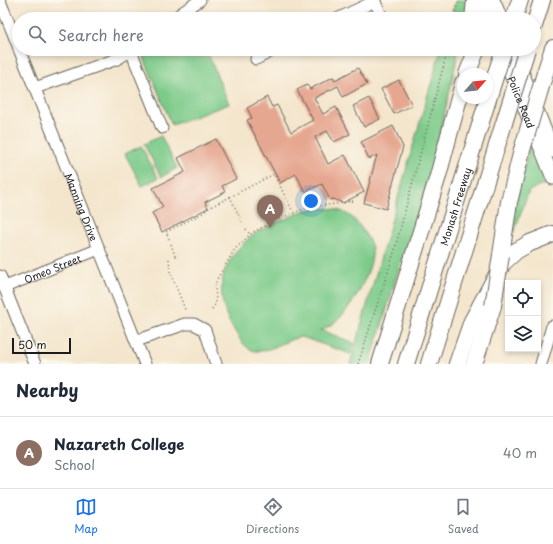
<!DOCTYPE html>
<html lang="en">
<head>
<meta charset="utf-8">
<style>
	body { margin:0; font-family:"Playpen Sans",sans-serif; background:#f6f6f7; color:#1f2937 }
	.controls { position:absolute; right:12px; bottom:12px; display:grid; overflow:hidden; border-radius:0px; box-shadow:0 2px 6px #0003 }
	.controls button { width:36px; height:36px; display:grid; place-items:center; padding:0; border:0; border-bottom:1px solid #e0e1e3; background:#fff; color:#1f2937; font:20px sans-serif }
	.compass { position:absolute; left:457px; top:68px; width:36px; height:36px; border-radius:50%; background:#fff; box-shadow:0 2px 6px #0003; rotate:62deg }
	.scale { position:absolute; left:12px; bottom:10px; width:59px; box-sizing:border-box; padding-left:4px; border:2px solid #1c1c1c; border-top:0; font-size:11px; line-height:14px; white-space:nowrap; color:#1c1c1c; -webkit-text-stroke:3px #fbf7ec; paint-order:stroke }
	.you { position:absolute; left:311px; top:201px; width:14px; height:14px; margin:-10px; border:3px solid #fff; border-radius:50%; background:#1a73e8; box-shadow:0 0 0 6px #1a73e833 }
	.badge { display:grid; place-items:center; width:26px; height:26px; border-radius:50%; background:#1a73e8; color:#fff; font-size:13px; font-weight:700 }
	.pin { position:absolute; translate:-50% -33px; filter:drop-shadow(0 1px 2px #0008) }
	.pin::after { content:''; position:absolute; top:21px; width:14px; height:12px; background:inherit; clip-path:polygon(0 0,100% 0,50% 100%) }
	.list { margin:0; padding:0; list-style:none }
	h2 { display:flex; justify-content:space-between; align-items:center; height:52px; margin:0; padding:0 16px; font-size:17px }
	h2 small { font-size:13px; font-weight:400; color:#747a83 }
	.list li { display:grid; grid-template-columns:26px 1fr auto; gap:12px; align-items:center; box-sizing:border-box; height:72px; padding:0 16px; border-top:1px solid #e0e1e3 }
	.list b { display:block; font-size:15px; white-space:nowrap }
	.list p { margin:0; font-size:13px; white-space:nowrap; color:#747a83 }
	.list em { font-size:13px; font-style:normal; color:#747a83 }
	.icon { flex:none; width:22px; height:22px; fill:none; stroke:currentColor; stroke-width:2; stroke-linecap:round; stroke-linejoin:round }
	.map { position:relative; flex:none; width:553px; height:364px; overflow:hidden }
	.search { position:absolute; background:#fff; box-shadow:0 2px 6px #0003; left:12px; right:12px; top:12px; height:44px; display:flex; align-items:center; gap:10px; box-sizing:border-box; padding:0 14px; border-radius:22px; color:#747a83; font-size:15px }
	.sheet { height:124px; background:#fff }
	nav { display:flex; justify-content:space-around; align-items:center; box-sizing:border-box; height:56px; border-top:1px solid #e0e1e3; background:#fff; font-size:11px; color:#747a83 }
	nav a { display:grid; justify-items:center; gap:2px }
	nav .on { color:#1a73e8 }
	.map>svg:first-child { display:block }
</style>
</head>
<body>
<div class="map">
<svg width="553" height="364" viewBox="0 0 553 364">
	<rect width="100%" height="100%" fill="#fbf7ec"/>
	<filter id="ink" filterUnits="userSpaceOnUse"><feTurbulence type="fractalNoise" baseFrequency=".025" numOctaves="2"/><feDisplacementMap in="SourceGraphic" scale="8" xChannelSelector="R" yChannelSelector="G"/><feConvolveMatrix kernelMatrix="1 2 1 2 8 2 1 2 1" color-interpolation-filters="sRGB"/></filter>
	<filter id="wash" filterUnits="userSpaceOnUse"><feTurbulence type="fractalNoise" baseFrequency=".012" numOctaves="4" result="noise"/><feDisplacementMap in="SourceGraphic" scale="16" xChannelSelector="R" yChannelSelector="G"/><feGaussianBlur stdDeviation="0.9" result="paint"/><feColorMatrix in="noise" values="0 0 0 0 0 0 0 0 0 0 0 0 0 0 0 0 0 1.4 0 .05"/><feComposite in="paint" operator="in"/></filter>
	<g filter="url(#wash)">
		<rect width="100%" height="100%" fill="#f4e6cd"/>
		<path fill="#7dcb8a" stroke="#4c7453" d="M456,0H497L471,19H450Z
			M150,49H206L229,104L172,125L144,58L147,51Z
			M441,49H459L431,175L402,259L370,364H350Z
			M161,136L177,168L161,177L144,144Z
			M531,140L546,185H540L529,191L514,232L509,230Z
			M141,146L158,178L142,186L125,154Z
			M318,208C339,208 350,212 362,229C366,235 370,241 372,248C375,268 351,310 335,322C331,326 326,328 321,330L354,343L351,354C338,350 326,345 313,341C310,340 305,338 302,337C290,337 267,354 255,351C245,349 239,338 234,330C210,291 222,256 259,231L303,211Z"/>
		<g id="blocks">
			<path fill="#e6a791" d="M358,68L367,84L343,97L338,86L314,98L323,114L336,107L350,134L334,142L327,131L315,137L328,164L345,155L364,192L343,203L333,199L330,200L322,184L305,192L296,174L280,183L247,120L252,118L247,108L267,97L272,107L277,105L291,132L313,120L297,90L307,85L310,89L333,77L335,80Z
				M399,80L412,105L394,114L381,89Z
				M369,98L380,119L364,127L353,106Z
				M393,126L403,147L386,209L364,203L377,155L369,159L361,142Z
				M216,139L236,179L222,186L225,192L205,202L208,208L162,232L152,213L163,207L153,188L185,172L178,158Z"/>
		</g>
	</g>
	<g filter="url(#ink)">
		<use href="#blocks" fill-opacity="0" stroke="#68635a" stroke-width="1"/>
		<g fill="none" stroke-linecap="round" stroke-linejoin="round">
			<g stroke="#68635a" stroke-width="13">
				<g id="minor">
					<path d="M374,0L383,19"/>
					<path d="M0,1L19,48"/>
					<path d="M173,19L200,0"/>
					<path d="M337,19L375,1"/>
					<path id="s1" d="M19,49L145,364"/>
					<path d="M131,51L162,128"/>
					<path d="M256,59L276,49"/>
					<path d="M35,88L117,59L133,49"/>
					<path d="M0,276L35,364"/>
					<path id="s2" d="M5,287L99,249"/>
					<path d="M136,341L185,324H194L205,330L216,364"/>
					<path d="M541,364L552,326"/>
				</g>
			</g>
			<g stroke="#68635a" stroke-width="15">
				<g id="major">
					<path d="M481,0L489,19"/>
					<path d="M493,0L501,19"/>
					<path d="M513,49L553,151"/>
					<path id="s3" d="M501,50L553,178"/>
				</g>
			</g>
			<g stroke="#68635a" stroke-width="18">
				<g id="highway">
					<path d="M473,19L475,0"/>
					<path d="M514,19L520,0"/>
					<path d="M534,26L542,0"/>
					<path d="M545,73L553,48"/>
					<path d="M467,74L477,49"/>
					<path d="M501,255L509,202L522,150"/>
					<path d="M380,364L438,176L463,83"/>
					<path id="s4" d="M406,364L493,83"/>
					<path d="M429,364L504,123"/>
					<path d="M457,364L472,321L503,263L516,251L530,243L553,234"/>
					<path d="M474,364L493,306"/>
				</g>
			</g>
			<path stroke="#68635a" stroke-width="1.5" stroke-dasharray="1 3" stroke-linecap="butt" d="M454,16L461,12
				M453,19L459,0
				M230,197L274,174L293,212
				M246,229L250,235
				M169,239L166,232L203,213L210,207L230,197L242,222
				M171,244L175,256H174
				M169,259L170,271L186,312
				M212,309L216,303L215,286L217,279L235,249L252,233L276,220L309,207L336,204L353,201
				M358,364L393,256L448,49"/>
			<use href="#minor" stroke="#fff" stroke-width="11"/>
			<use href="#major" stroke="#fff" stroke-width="13"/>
			<use href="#highway" stroke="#fff" stroke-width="16"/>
			<g stroke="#68635a" stroke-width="18" stroke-linecap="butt">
				<path id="highway-bridge" d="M493,83L504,49
					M504,123L527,49
					M522,150L545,73
					M493,306L501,255"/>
			</g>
			<use href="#highway-bridge" stroke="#fff" stroke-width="16"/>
		</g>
	</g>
	<g text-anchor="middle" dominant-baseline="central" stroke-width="3.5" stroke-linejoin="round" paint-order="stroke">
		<g font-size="10" fill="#1c1c1c" stroke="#fbf7ec">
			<text stroke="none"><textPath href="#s3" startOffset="56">Police Road</textPath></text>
			<text stroke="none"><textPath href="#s4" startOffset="165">Monash Freeway</textPath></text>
			<text stroke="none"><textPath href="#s1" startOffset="170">Manning Drive</textPath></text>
			<text stroke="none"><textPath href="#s2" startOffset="51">Omeo Street</textPath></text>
		</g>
	</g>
</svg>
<div class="controls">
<button><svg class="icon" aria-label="locate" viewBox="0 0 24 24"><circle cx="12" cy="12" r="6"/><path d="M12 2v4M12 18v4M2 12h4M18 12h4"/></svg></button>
<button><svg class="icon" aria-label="layers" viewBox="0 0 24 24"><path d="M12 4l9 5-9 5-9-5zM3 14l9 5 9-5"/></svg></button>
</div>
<svg class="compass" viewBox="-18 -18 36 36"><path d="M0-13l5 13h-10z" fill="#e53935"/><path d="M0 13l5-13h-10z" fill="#747a83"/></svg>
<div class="scale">50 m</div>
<div class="you"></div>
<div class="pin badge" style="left:270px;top:228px;background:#8d6e63">A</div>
<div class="search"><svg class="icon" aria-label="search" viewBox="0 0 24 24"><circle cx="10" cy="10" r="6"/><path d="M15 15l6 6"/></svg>Search here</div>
</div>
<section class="sheet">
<h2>Nearby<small></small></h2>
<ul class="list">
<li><span class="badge" style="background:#8d6e63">A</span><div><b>Nazareth College</b><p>School</p></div><em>40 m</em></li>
</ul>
</section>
<nav>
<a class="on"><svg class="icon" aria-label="map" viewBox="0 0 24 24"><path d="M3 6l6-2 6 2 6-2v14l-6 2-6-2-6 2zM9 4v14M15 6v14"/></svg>Map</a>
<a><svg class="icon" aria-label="directions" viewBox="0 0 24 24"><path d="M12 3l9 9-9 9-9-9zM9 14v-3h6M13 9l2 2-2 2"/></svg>Directions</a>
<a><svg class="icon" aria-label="saved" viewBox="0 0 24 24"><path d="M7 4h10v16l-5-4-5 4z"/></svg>Saved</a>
</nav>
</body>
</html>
